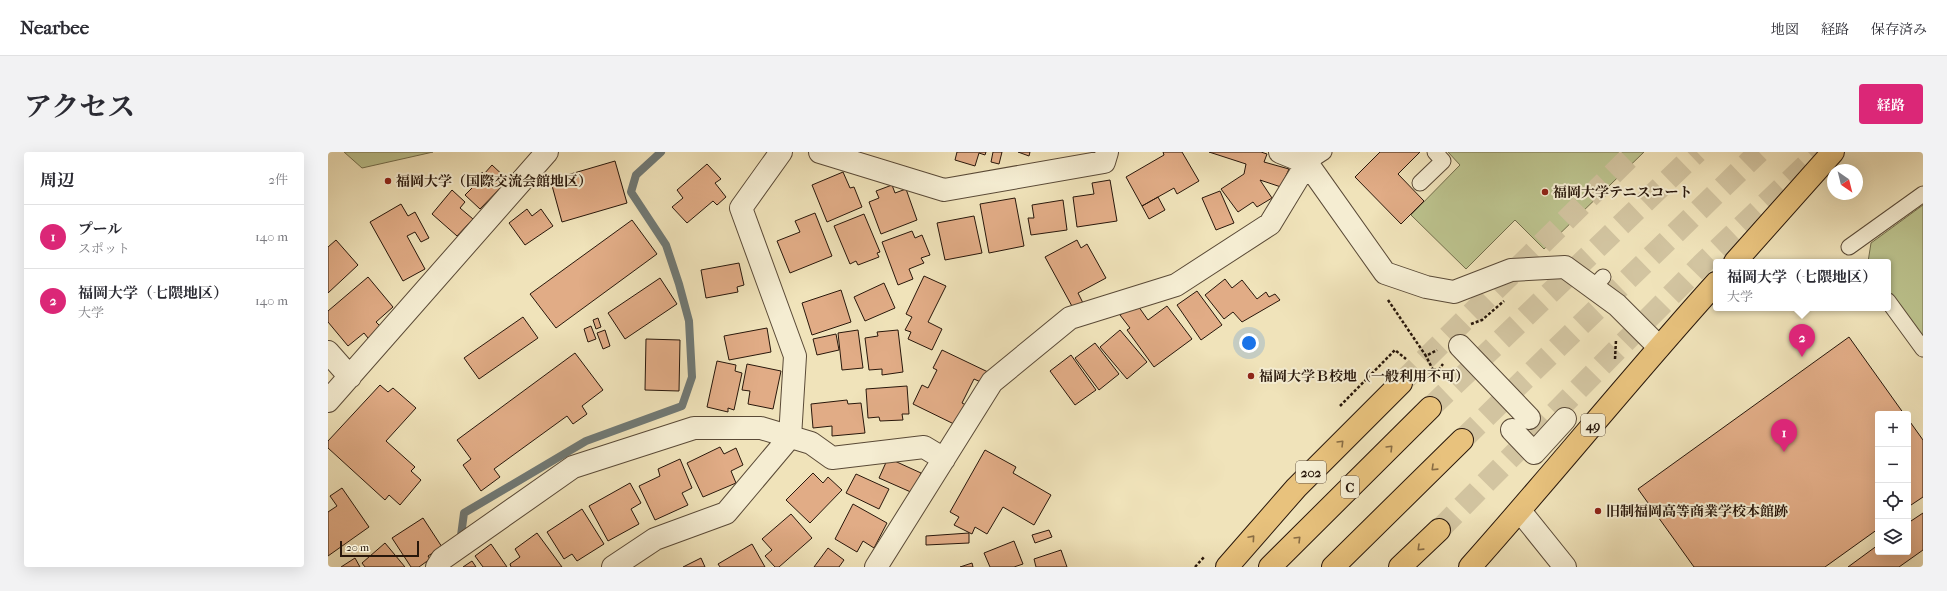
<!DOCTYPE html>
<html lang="ja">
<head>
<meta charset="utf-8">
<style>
	body { margin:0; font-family:"IM FELL French Canon","Noto Serif JP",serif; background:#f2f2f3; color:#2b2b33 }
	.controls { position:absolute; right:12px; bottom:12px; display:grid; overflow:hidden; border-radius:4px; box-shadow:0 4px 16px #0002 }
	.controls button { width:36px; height:36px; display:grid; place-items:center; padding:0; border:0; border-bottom:1px solid #e1e1e2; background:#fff; color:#2b2b33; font:20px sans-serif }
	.compass { position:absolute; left:1499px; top:12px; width:36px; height:36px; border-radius:50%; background:#fff; box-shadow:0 4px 16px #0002; rotate:145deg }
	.scale { position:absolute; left:12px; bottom:10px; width:79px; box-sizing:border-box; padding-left:4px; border:2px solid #28170b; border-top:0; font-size:11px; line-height:14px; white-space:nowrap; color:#28170b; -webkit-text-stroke:3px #f5edd2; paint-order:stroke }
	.you { position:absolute; left:921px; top:191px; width:14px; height:14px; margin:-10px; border:3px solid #fff; border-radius:50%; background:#1a73e8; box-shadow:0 0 0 6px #1a73e833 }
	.badge { display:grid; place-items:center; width:26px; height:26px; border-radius:50%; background:#db2777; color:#fff; font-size:13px; font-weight:700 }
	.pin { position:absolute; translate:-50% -33px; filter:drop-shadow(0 1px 2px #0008) }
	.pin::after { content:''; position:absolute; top:21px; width:14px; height:12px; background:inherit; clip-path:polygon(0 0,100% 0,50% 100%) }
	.popup { position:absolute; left:1385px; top:107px; width:178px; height:52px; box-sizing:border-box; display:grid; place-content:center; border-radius:4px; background:#fff; filter:drop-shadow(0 1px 3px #0005); font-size:13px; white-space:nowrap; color:#7c7c81 }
	.popup b { font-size:15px; color:#2b2b33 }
	.popup::after { content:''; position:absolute; left:50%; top:100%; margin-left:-8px; border:8px solid transparent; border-top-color:#fff }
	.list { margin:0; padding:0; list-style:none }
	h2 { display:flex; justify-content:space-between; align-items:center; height:52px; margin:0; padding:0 16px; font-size:17px }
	h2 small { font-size:13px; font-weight:400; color:#7c7c81 }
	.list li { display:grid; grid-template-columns:26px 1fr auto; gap:12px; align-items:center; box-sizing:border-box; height:64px; padding:0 16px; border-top:1px solid #e1e1e2 }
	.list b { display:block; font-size:15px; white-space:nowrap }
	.list p { margin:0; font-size:13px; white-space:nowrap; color:#7c7c81 }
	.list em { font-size:13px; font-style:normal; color:#7c7c81 }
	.icon { flex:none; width:22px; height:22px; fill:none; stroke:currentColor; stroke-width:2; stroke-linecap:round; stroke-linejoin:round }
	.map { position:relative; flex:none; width:1595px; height:415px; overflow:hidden; border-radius:4px }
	header { display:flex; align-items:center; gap:24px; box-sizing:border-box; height:56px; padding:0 20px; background:#fff; border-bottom:1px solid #e1e1e2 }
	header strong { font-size:19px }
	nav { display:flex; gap:22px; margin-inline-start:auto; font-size:14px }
	.intro { display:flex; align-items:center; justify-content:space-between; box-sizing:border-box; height:96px; padding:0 24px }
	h1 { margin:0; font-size:28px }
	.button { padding:10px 18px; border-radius:4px; background:#db2777; color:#fff; font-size:14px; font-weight:700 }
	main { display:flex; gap:24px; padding:0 24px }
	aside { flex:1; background:#fff; border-radius:4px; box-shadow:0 4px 16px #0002 }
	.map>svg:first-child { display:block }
</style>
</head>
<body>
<header>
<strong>Nearbee</strong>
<nav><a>地図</a><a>経路</a><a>保存済み</a></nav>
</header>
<div class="intro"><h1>アクセス</h1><a class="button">経路</a></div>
<main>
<aside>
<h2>周辺<small>2件</small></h2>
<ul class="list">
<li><span class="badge">1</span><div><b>プール</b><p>スポット</p></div><em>140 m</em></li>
<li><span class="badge">2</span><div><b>福岡大学（七隈地区）</b><p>大学</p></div><em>140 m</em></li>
</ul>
</aside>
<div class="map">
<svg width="1595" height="415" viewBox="0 0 1595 415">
	<rect width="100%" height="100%" fill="#f0e3ba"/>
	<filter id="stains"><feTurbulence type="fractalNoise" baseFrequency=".005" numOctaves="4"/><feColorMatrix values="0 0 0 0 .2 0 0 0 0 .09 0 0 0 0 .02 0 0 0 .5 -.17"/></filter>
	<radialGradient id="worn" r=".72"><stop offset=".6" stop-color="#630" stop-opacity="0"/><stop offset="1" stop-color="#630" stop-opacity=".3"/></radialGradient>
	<path fill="#bcc38e" stroke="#726d4c" d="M16,0H105L34,16Z
		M1120,0H1316L1216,97L1187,68L1138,117L1083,63L1132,13Z
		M1595,53V189L1560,142V110H1540L1543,91Z"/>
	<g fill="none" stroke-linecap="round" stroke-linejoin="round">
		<path stroke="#707975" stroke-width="8" d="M132,391L136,361L258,289L354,254L364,225L361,169L351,132L338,93L303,40L308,23L333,0"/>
	</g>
	<path fill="#e1ac86" stroke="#28170b" d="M629,0H658L657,3L651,1L647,14L627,8Z
		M665,0H674L671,12L663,10Z
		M690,0H702L701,4Z
		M835,0H854L871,29L849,42L846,36L814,54L798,25L836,3Z
		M881,0H933L939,2L936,10L961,17L953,35L932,28L944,46L929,55L925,50L910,60L893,37L916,22L918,12Z
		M1052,0H1092L1070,22L1096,49L1073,72L1027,25Z
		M287,9L299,51L234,70L223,30L230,28L229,26Z
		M379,12L393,27L387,31L398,45L389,53L385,49L359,71L344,55L355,46L349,38Z
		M164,13L180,28L152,57L137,43L145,35L142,32L154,20L156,22Z
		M515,20L522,36L526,35L534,55L499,70L484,33Z
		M782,28L789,69L749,75L745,45L766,42L764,31Z
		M564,33L567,41L578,37L589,68L553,82L541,50L551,46L548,39Z
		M124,38L137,50L132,56L145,67L129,84L104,62Z
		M892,39L906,71L888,78L874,46Z
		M830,45L837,58L821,67L814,54Z
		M687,46L696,94L661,101L652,52Z
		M735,48L739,78L703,83L700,66H706L704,53Z
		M73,52L80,64L87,60L101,86L93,90L87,80L79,84L97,117L75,129L42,70Z
		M199,57L204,64L213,57L225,74L197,93L181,71Z
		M487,61L504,104L462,121L449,89L472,80L467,69Z
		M536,62L552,100L549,101L551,105L530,113L528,109L522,112L506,74Z
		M646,64L654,101L617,108L609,71Z
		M304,68L329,102L228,176L202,142Z
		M584,79L587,86L594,83L602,103L593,106L596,111L581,117L585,127L570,133L554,90Z
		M8,88L30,113L0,141V95Z
		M749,88L753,96L759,92L778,126L750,141L755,151L745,156L717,105Z
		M411,111L416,133L409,135L410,140L378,146L373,118Z
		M596,124L618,134L600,170L614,177L604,198L580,187L583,180L577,178L584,165L578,162Z
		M40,125L65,155L48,170L53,175L40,186L36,181L20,194L0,170V159Z
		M332,126L349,152L297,187L280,161Z
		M897,127L904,136L914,128L929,147L938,140L941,145L947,142L952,148L914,170L905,160L896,167L877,143Z
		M556,131L567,156L537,169L526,145Z
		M513,138L523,170L484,183L474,151Z
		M869,139L894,173L873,188L849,153Z
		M808,151L820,168L839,154L864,187L826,215L799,178L802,176L792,163Z
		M195,165L210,186L151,227L136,206Z
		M270,166L273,175L268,177L265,168Z
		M263,174L268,187L260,190L256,177Z
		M439,176L443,200L401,208L396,184Z
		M277,178L282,194L275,197L269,181Z
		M530,178L535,216L514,218L510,181Z
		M570,178L575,220L554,223V217L541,218L537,186L550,184L549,180Z
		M792,178L819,210L799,227L772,195Z
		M508,182L511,198L489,203L485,187Z
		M1521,185L1576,262H1550V377L1497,415H1366L1310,337Z
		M318,187L352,188L351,239L317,238Z
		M767,191L791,222L771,238L747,206Z
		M614,198L660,220L655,231L646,227L634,251L638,253L628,273L585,252L594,233L600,236L609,218L605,216Z
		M247,201L275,238L254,254L259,262L245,272L239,264L166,317L172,325L153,339L135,313L143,307L129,288Z
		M743,203L768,238L747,253L722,219Z
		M389,209L408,213L407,219L414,221L406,258L400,256V260L379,255Z
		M419,212L453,219L445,257L420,252L422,239L414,238Z
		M52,233L60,240L65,236L88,256L58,289L87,315L83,319L93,328L72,353L61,343L57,348L0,296V289Z
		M579,234L581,262H574L575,268L552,269L551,265L540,266L538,237Z
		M519,248L520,252L533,251L537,281L504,284V274L485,276L483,252Z
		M1580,267L1595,288V345L1580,355Z
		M392,295L396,302L408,296L415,313L403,319L408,331L375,345L359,311Z
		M657,298L688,315L685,321L723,343L706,373L675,355L659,382L647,375L644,382L626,373L631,365L622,360Z
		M560,306L593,321L585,341L551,326Z
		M352,307L364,336L354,341L360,353L327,368L311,334L332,324L330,317Z
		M485,321L495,331L500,325L514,338L482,371L458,348Z
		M528,322L561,337L551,357L518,341Z
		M302,331L313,351L303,357L311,372L280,389L261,354Z
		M14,336L41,375L0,404V360L9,354L2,344Z
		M525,352L559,371L546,396L535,389L529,400L507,387Z
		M254,357L276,392L249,409L244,402L236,407L219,380Z
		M1595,361V398L1571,415H1520L1550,393V400H1580V371Z
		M463,362L484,386L451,415H447L437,404L444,398L434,387Z
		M95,366L114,395L100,404L102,407L91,415H83L64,386Z
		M721,378L724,385L707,391L704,383Z
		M209,381L234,415H183L182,412L192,405L187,397Z
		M641,381V391L598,393V384Z
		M686,389L695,412L686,415H662L656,401Z
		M57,391L77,415H37L34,411Z
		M163,392L179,415H155L147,404Z
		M424,392L437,415H392L390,412Z
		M500,396L516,408L511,415H486Z
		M733,398L739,415H708L706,407Z
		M27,406L32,415H13Z
		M373,406L377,415H355Z
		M144,409L148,415H135Z
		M644,411L645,415H632Z"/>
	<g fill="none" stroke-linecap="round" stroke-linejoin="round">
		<path stroke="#d2c4a0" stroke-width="22" stroke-dasharray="22 11" stroke-linecap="butt" d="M1073,231L1307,0
			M1111,378L1374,112L1492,0"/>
		<path stroke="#d2c4a0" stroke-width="22" stroke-dasharray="22 11" stroke-linecap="butt" d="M1102,256L1369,0
			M1134,288L1431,0"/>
		<g stroke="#5a4a37" stroke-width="17">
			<path id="service" d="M979,11L996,0
				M1092,31L1115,9L1107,0
				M1521,95L1595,42
				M1265,136L1275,125
				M1560,149L1595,197"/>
		</g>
		<g stroke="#5a4a37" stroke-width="24">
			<path id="pedestrian" d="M1132,194L1201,266
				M1184,278L1206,301L1237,267"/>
		</g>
		<g stroke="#5a4a37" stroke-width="24">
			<path id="minor" d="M492,0L616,38L776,10L779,0
				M952,0L979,11L1057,121L1098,135L1126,140L1183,118L1237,115L1289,153L1331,195
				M0,200L22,225
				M0,249L219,0
				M109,415L114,407L245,315L366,276H433L483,291L504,306L596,295L616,307
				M285,415L327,387L398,361L462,285L467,204L413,56L453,0
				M548,415L664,230L742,166L848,133L942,72L979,11L969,0"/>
		</g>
		<g stroke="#5a4a37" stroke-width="24">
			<path id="tertiary" d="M1192,359L1237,415"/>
		</g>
		<g stroke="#28170b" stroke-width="24">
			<path id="primary" d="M1407,110L1505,0
				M1142,415C1225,322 1304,224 1388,131"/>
		</g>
		<g stroke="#28170b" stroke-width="24">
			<path id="trunk" d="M899,415L968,336L1073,231
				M1072,415L1111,378"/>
		</g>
		<g stroke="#28170b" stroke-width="24">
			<path id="motorway" d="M942,415L1102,256
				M1005,415L1134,288"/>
		</g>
		<path stroke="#28170b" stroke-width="2.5" stroke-dasharray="3 2" stroke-linecap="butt" d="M1060,148L1098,204L1109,198
			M1143,172L1154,168L1176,149
			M1287,207L1288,188
			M1105,218L1111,217L1115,212
			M1096,223L1105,218L1098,204
			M1012,254L1067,198L1078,207
			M867,415L876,405"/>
		<use href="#service" stroke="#f5edd2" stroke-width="15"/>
		<use href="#pedestrian" stroke="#f5edd2" stroke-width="22"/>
		<use href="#minor" stroke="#f5edd2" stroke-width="22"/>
		<use href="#tertiary" stroke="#f5edd2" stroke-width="22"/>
		<use href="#primary" stroke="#e8c27d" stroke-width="22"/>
		<use href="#trunk" stroke="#e8c27d" stroke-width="22"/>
		<use href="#motorway" stroke="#e8c27d" stroke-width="22"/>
	</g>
	<defs><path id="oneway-chevron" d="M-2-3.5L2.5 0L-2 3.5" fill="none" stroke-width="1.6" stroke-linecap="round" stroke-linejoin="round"/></defs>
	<g stroke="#886c44">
		<use href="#oneway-chevron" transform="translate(1013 291) rotate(-45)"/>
		<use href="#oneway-chevron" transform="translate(1062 296) rotate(-45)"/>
		<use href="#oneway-chevron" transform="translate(1106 316) rotate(136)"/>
		<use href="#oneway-chevron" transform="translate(924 386) rotate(-49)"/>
		<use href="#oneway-chevron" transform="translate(970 387) rotate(-45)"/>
		<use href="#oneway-chevron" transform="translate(1092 396) rotate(136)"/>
	</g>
	<g fill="#8f2418" stroke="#f5edd2" stroke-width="1.5">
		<circle cx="60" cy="29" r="4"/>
		<circle cx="1217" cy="40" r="4"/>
		<circle cx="923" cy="224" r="4"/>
		<circle cx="1270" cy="359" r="4"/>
	</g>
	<g text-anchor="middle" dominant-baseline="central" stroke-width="4" stroke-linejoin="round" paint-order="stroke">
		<g fill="#f5edd2" stroke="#665747" stroke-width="1">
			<rect x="1253" y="262" width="24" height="22" rx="3"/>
			<rect x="968" y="309" width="30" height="22" rx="3"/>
			<rect x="1013" y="324" width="18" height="22" rx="3"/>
		</g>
		<g font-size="13" font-weight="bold" fill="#28170b">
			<text x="1265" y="273">49</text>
			<text x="983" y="320">202</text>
			<text x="1022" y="335">C</text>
		</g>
		<g font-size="14" font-weight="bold" fill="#28170b" stroke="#f5edd2" text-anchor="start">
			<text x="68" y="29">福岡大学（国際交流会館地区）</text>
			<text x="1225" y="40">福岡大学テニスコート</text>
			<text x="931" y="224">福岡大学Ｂ校地（一般利用不可）</text>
			<text x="1278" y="359">旧制福岡高等商業学校本館跡</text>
		</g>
	</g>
	<rect width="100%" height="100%" filter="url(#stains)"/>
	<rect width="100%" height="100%" fill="url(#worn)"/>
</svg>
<div class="controls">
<button>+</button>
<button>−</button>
<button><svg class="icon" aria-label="locate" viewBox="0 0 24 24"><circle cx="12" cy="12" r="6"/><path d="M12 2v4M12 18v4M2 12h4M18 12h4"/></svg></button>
<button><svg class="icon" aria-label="layers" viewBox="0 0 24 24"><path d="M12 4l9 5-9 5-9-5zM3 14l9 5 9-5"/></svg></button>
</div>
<svg class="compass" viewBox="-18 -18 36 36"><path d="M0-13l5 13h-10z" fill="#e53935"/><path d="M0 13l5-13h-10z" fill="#7c7c81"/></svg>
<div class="scale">20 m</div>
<div class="you"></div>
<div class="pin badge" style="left:1456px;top:300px">1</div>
<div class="pin badge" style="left:1474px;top:205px">2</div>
<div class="popup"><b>福岡大学（七隈地区）</b>大学</div>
</div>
</main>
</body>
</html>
